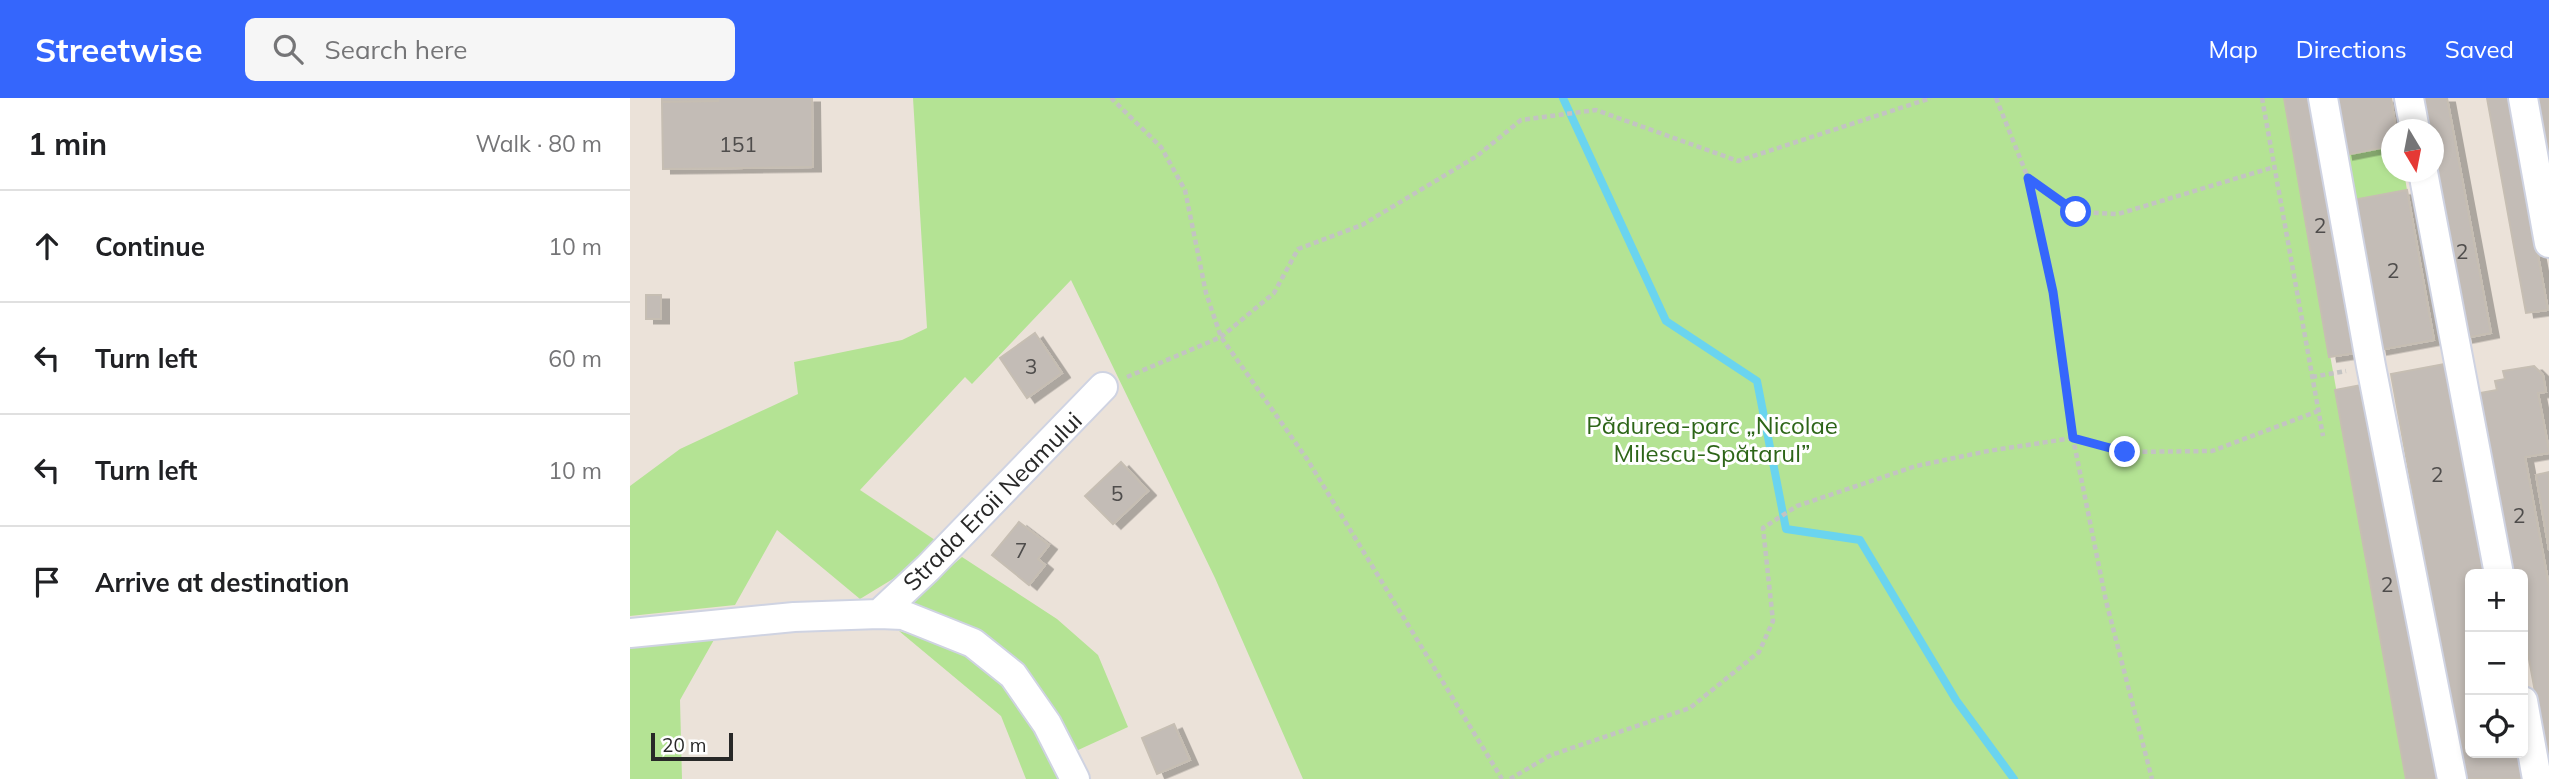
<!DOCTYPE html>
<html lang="en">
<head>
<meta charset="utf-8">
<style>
	body { margin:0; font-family:Mulish,sans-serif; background:#f6f6f6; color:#202124 }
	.controls { position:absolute; right:21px; bottom:21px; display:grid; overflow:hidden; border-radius:10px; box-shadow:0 4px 10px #0003 }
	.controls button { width:63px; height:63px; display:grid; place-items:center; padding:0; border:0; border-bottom:2px solid #e0e0e0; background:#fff; color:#202124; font:35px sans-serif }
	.compass { position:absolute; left:1751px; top:21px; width:63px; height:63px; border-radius:50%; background:#fff; box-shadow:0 4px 10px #0003; rotate:170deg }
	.scale { position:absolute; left:21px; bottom:18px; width:82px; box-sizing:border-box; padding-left:7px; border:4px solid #282828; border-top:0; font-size:19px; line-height:24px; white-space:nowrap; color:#282828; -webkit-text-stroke:5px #fff; paint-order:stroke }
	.stop { position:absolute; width:21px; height:21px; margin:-16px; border:5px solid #3566fc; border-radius:50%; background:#fff }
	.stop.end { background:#3566fc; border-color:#fff; box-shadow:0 2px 7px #0008 }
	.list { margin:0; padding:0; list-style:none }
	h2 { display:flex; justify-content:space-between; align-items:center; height:91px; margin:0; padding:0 28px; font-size:30px }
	h2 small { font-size:23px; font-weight:400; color:#757577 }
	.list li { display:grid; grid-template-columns:46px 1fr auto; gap:21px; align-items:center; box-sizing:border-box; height:112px; padding:0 28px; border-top:2px solid #e0e0e0 }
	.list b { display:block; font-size:26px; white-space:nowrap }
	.list em { font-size:23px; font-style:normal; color:#757577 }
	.icon { flex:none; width:38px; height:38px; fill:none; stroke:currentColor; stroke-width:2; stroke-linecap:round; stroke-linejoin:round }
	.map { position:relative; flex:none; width:1919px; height:681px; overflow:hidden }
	header { display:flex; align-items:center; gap:42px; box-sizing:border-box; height:98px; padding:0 35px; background:#3566fc; color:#fff }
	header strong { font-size:33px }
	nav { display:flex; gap:38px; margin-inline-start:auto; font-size:24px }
	.search { width:490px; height:63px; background:#f6f6f6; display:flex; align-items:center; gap:18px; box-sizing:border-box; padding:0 24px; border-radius:10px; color:#757577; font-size:26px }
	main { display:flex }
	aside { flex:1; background:#fff }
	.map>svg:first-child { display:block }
</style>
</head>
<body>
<header>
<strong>Streetwise</strong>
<div class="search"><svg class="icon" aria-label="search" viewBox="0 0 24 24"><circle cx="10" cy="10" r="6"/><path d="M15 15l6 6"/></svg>Search here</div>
<nav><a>Map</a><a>Directions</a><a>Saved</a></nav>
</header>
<main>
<aside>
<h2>1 min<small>Walk · 80 m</small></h2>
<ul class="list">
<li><svg class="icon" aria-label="ahead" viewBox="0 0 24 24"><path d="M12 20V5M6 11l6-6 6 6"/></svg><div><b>Continue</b></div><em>10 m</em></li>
<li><svg class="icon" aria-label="left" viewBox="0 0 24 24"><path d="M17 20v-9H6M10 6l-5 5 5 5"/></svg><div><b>Turn left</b></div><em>60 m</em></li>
<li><svg class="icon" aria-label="left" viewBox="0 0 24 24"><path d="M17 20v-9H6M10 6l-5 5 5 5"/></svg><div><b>Turn left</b></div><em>10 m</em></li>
<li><svg class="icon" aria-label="arrive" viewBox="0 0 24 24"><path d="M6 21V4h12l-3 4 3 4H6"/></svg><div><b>Arrive at destination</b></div></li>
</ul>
</aside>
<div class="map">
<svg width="1919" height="681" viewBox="0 0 1919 681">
	<defs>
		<filter id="shadow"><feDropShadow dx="8" dy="4.5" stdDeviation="0" flood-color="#0004"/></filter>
	</defs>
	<rect width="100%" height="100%" fill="#ebe2d9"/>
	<path fill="#b4e394" d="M283,0H1654L1776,681H673L585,480L441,182L342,286L335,279L230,392L308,444L271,476L230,501L147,432L105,507L0,518V388L50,351L168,296L164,264L272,242L297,230Z
		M1761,48L1762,74H1774L1777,92L1723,102L1715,57Z
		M332,459L427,521L468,557L498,629L446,653L409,589L381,560L275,507Z
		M269,533L301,542L364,571L380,589L430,681H396L371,618Z
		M85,540L50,602L52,681H0V550Z"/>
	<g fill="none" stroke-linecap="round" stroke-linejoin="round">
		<path stroke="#6ad4ef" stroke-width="8" d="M933,0L1036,223L1127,283L1156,431L1230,442L1326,602L1384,681"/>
	</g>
	<path fill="#c3bcb6" stroke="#c6beb3" stroke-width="2" filter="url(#shadow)" d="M32,0H88V3L32,4Z
		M88,0H182L183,69L33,71L32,4L88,3Z
		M1654,0H1682L1726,255L1699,259Z
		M1705,0H1761L1766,32H1762V48L1715,57Z
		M1790,0H1817L1861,235L1835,240L1804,71V32H1796Z
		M1857,0H1879L1918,212L1896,215Z
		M1902,0H1919V99Z
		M1777,92L1804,242L1749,252L1723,102Z
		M16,197H31V221H16Z
		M405,235L432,275L397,300L370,260Z
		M1815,266L1854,476H1840V655H1887L1892,681H1835L1761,276Z
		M1904,268L1913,277L1916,294L1908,295L1919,352V355L1895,359L1919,488V671L1893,528V476H1883L1850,295L1867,292L1865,283L1875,281L1873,273Z
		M1737,286L1809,681H1776L1705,292Z
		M491,364L518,393L483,426L455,398Z
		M1919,374V452L1906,377Z
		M389,424L419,447L408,461L415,467L399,487L362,457Z
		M544,626L560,662L527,676L512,640Z"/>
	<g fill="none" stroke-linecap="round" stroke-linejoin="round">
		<g stroke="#cfd3e2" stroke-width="32">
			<path id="minor" d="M1693,0L1741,268L1822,681
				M1779,0L1785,32
				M1893,0L1919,145
				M1793,74L1869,476
				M249,516L298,470L473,289
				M0,535L164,519L249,516L273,517L343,545L383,577L417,626L445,681
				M1893,603L1907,681"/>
		</g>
		<path stroke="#c3c3c3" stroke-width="4.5" stroke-dasharray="5 3.5" stroke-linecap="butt" d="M481,0L531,49L555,92L576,195L591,239L677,361L872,681
			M1366,0L1398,80L1423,194L1443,340L1476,503L1522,681
			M1632,0L1693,338
			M1398,80L1446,114L1488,116L1644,69
			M497,279L591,239L644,195L668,151L732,127L847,58L891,22L966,12L1108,63L1301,0
			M1682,279L1716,273
			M880,681L921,657L1060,610L1129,554L1143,523L1133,430L1167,408L1286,368L1358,353L1443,340L1495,354L1582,353L1688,313"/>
		<use href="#minor" stroke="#fff" stroke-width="28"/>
	</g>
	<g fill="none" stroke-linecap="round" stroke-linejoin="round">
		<path stroke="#3566fc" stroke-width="9" d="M1446,114L1398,80L1423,194L1443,340L1495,354"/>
	</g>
	<g text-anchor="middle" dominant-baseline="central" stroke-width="6" stroke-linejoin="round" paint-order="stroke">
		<g font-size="21" fill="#4f4d4c">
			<text x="108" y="46">151</text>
			<text x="1690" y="127">2</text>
			<text x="1832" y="153">2</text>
			<text x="1763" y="172">2</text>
			<text x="401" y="268">3</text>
			<text x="1807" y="376">2</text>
			<text x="487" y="395">5</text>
			<text x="1889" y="417">2</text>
			<text x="391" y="452">7</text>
			<text x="1757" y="486">2</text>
		</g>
		<g font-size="24" fill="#2d6518" stroke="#fff">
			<text x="1082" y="327">Pădurea-parc „Nicolae<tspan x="1082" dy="28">Milescu-Spătarul”</tspan></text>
		</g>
		<g font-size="24" fill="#282828" stroke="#fff">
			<text transform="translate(362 403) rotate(-45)">Strada Eroii Neamului</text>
		</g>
	</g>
</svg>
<div class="controls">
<button>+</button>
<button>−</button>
<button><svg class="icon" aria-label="locate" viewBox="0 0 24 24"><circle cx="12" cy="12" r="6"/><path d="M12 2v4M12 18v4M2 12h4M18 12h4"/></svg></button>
</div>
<svg class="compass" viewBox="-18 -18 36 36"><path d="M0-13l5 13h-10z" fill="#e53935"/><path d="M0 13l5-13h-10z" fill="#757577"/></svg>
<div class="scale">20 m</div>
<div class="stop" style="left:1446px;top:114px"></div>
<div class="stop end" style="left:1495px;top:354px"></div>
</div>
</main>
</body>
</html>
